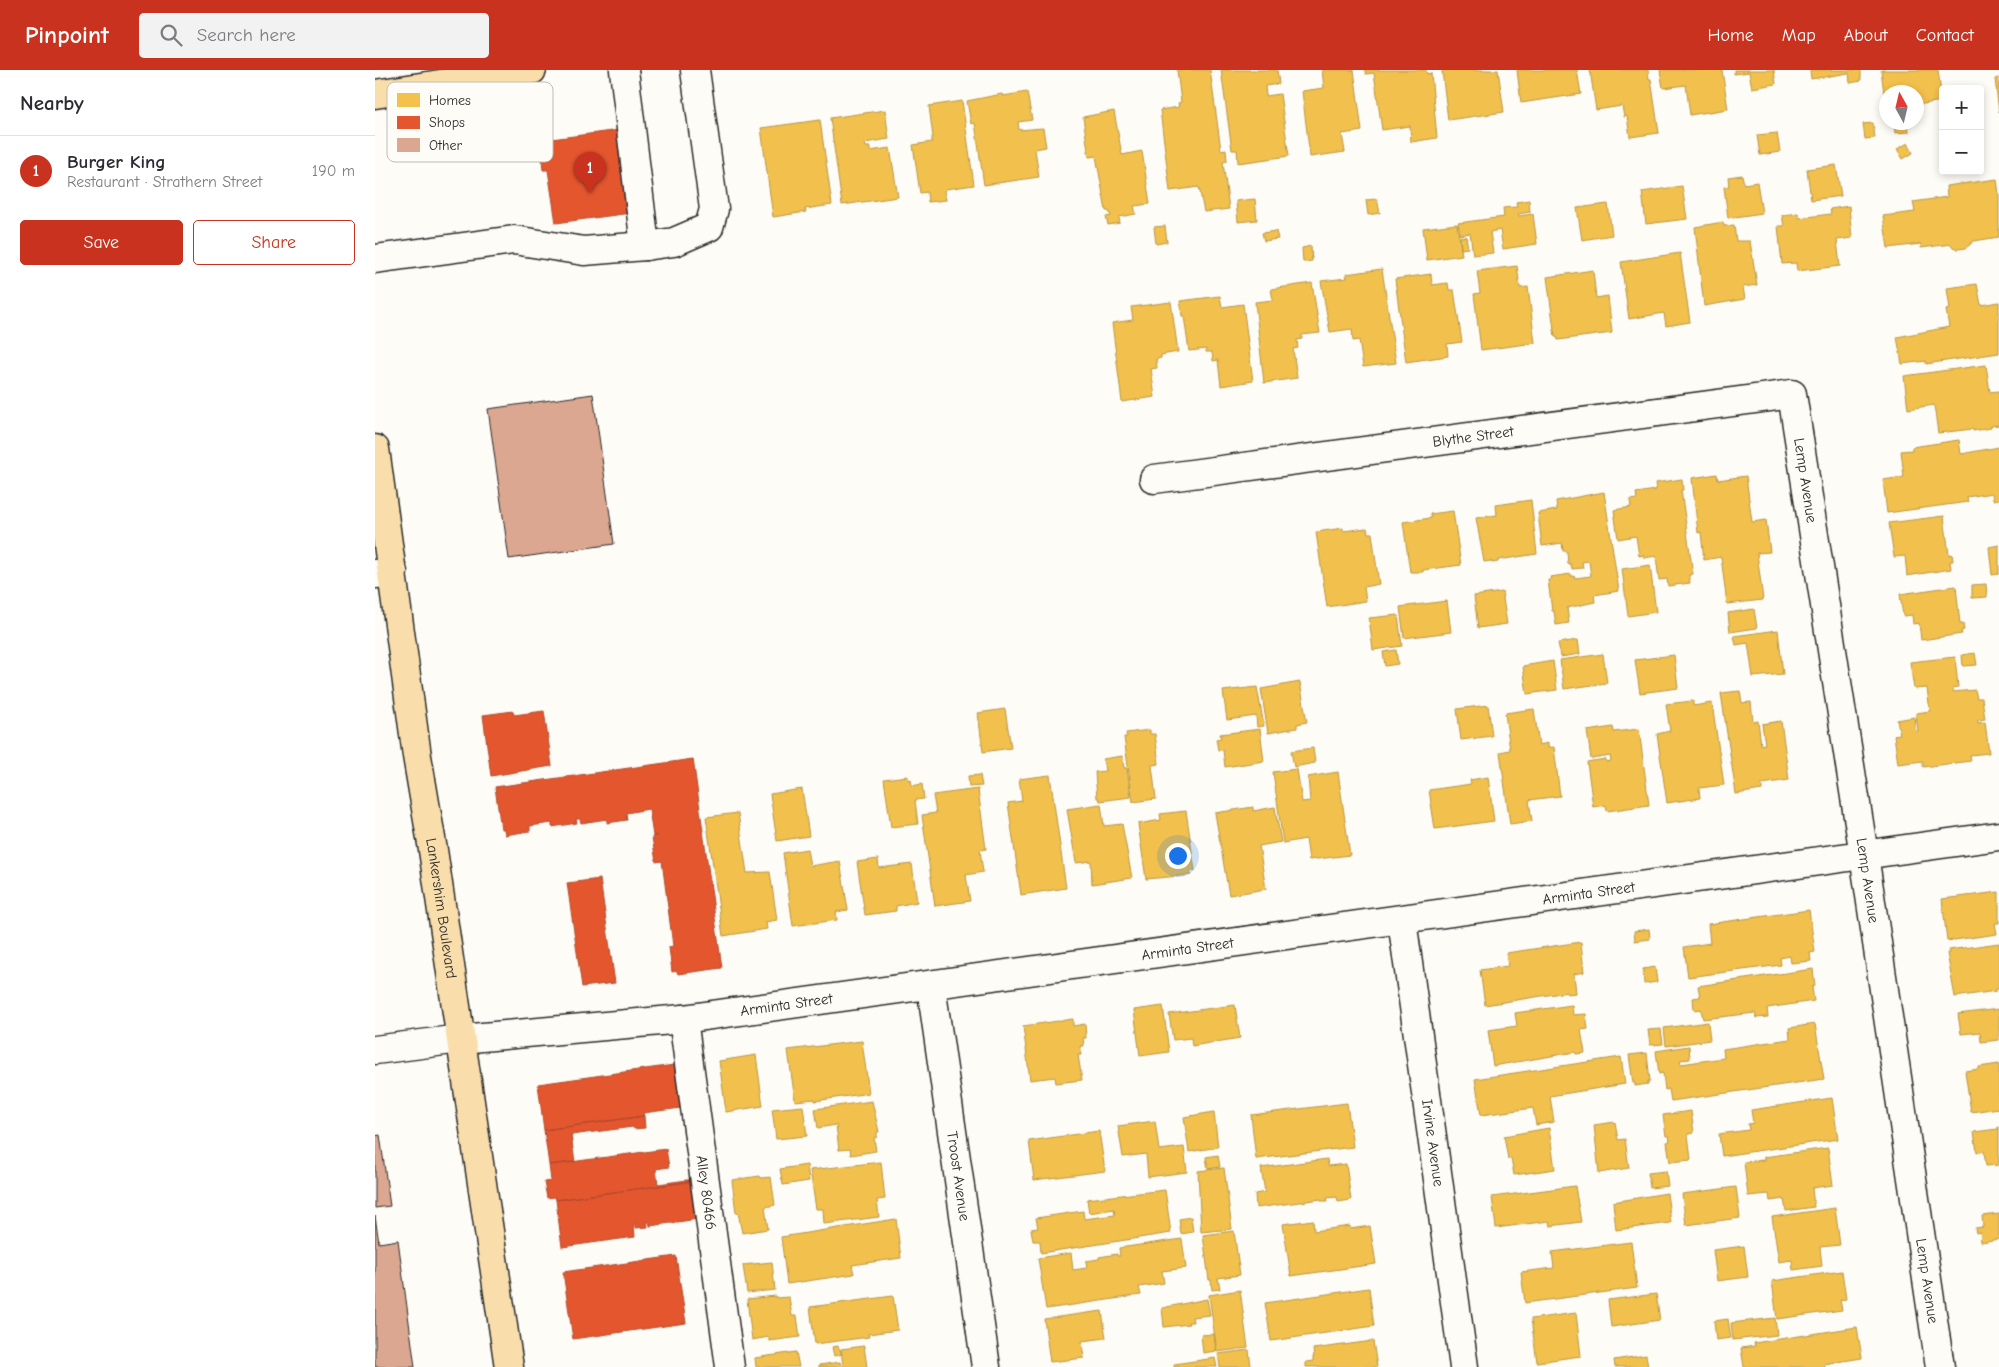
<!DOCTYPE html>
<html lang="en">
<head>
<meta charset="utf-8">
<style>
	body { margin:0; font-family:"Comic Neue",sans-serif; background:#f2f2f3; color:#2b2b33 }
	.controls { position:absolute; right:15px; top:15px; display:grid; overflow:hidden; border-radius:5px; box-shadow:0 2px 8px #0003 }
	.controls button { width:45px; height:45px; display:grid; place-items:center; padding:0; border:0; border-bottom:1px solid #e1e1e2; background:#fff; color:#2b2b33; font:25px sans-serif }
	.compass { position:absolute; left:1504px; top:15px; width:45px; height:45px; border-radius:50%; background:#fff; box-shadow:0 2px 8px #0003; rotate:352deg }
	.you { position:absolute; left:802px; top:785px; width:18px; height:18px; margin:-12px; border:4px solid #fff; border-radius:50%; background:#1a73e8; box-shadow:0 0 0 8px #1a73e833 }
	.badge { display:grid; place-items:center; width:32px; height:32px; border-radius:50%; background:#c8321e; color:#fff; font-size:16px; font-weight:700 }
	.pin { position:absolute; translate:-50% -41px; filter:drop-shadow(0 1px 2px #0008) }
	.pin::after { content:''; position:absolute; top:26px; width:18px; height:15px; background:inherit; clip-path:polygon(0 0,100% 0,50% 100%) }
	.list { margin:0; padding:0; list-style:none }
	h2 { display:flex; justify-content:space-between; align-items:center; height:65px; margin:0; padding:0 20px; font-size:21px }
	h2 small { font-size:16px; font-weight:400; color:#7c7c81 }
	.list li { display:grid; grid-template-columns:32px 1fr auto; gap:15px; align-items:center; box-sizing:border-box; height:70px; padding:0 20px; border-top:1px solid #e1e1e2 }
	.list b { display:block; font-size:19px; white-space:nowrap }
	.list p { margin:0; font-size:16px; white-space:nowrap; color:#7c7c81 }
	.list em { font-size:16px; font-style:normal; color:#7c7c81 }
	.actions { display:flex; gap:10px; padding:15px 20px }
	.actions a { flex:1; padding:11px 0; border:1px solid #c8321e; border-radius:5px; text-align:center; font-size:18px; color:#c8321e }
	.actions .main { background:#c8321e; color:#fff }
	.icon { flex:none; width:28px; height:28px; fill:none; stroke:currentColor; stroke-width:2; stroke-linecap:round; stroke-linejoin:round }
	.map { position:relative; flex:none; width:1624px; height:1297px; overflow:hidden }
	header { display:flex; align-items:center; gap:30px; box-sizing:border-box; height:70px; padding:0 25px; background:#c8321e; color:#fff }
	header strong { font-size:24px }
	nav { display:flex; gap:28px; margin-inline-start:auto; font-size:18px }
	.search { width:350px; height:45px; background:#f2f2f3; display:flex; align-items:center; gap:12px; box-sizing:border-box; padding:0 18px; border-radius:5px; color:#7c7c81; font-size:19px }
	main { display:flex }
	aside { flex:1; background:#fff }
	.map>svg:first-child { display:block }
</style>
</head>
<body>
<header>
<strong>Pinpoint</strong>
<div class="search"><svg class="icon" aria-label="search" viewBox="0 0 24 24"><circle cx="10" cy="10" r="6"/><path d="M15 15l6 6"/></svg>Search here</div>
<nav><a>Home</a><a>Map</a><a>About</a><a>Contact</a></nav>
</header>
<main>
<aside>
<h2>Nearby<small></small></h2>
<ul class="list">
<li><span class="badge">1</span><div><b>Burger King</b><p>Restaurant · Strathern Street</p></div><em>190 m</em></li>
</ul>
<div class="actions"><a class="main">Save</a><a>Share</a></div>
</aside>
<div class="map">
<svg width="1624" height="1297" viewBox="0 0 1624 1297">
	<rect width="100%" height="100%" fill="#fdfcf7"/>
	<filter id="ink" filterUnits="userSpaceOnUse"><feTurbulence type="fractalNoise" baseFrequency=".02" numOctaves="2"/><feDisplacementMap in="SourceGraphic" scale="10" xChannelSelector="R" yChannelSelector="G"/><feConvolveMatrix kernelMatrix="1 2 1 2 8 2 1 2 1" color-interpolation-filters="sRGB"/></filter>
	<g filter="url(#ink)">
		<path fill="#f2c14e" stroke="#b69444" d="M802,0H835L846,80L851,79L852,91L848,92L854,139L829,142L824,117L795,121L785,40L804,37L803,33L806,32Z
			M846,0H902L904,14L890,16L891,26L905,24L914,86L863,93L862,80H857Z
			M947,0H979L987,61L967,64L970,82L935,87L927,21L949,18Z
			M990,0H1051L1052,4L1056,3L1062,68L1036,72L1035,56L1007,60L999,3L991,4Z
			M1076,0H1123L1129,42L1073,50L1067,1Z
			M1142,0H1202L1206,24L1146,33Z
			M1215,0H1273L1274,9H1276L1284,63L1255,67L1252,46L1249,47L1247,36L1221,40Z
			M1285,0H1347L1353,39L1315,45L1311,15L1288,18Z
			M1359,0H1399L1401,14L1377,18L1374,2L1359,4Z
			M1435,0H1486V11L1475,13L1474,3L1436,9Z
			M1506,0H1563L1567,31L1542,35V22H1512L1511,39Z
			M1624,8V42L1620,9Z
			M652,22L657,50L643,52L644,60L668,58L671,77L660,79L664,107L609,115L600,53L596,54L592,31L627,24L628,26Z
			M587,31L599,115L571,119L569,121L571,130L553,132L552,122L545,123L538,75L557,72V67H558L554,36Z
			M510,40L514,69L490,73L491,77H495V81L515,78L523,127L467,135L455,48Z
			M739,41L747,85L767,81L775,134L759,136L761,144L744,147L745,153L733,155L731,147L736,146L734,141H731L721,86L714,87L708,47Z
			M445,50L457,135L430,139L431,142L398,147L386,58Z
			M1519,52H1533L1534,62L1520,63Z
			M1498,53L1500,68L1490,69L1488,54Z
			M1402,63L1405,82L1385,85L1382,65Z
			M1533,73L1538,83L1528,89L1522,79Z
			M1461,95L1466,126L1436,130L1432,99Z
			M1367,105L1369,114L1382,112L1387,143L1353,148L1349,117L1354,116L1353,107Z
			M1622,109L1624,124V167L1599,171L1591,178L1583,179L1578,177L1576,174L1546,178V174L1513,178L1508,146L1540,142L1538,132L1572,127L1571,116Z
			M1307,116L1312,149L1271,154L1267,122Z
			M880,129L882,150L863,152L861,131Z
			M1002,129L1005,143L993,145L991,130Z
			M1154,130L1155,142L1143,144L1144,146L1158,144L1162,174L1128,179L1125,160L1115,162L1118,183L1098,185L1095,163L1085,165L1083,153L1129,147L1128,138L1142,137L1141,132Z
			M1233,134L1237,165L1207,170L1202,138Z
			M1474,136L1477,168L1462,170L1465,196L1422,201L1421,193L1407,194L1403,156H1409L1407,145L1423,143L1424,148L1456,144L1455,139Z
			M1348,152L1349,156L1359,155L1361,171H1375L1382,215L1368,217L1370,229L1329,236L1320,157Z
			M1082,154L1087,185L1052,190L1048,158Z
			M790,156L792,172L781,174L779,157Z
			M901,161L903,169L889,171L887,163Z
			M1091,166L1093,178L1086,179L1085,167Z
			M936,176L937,191L928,192L927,178Z
			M1305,183L1315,252L1291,256L1289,243L1254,249L1246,192Z
			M1142,196L1145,218L1153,217L1160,273L1106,280L1099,224L1105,223L1102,201Z
			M1007,199L1021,293L988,297L984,270L978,271L977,259L955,262L946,211L972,208L971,204Z
			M1218,200L1221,228L1233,226L1237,263L1183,270L1182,267H1180L1172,207Z
			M1056,204L1057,215L1073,213L1074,220H1079L1087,272L1072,274L1073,286L1031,292L1020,209Z
			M937,213L945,263L927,265V269L922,270L923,278L918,279L922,308L889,313L880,232L898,230L896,219Z
			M1602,214L1606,235L1624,232V283L1551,294V291L1527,294L1522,267L1574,257L1571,240L1575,239L1572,218Z
			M845,226L847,237L868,234L878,311L846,316L843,290L838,291L837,282H831V279L814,281L809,246H807L805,231Z
			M796,232L803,282L786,285V288L781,289L782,298L776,299L780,327L747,332L737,253L758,250L756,237Z
			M1611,295L1615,322L1624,321V355L1616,356V358L1598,361V359L1563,363L1559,335L1533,339L1529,306Z
			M1584,370L1586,384L1624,377V429L1618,430L1617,423L1592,427L1593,432L1512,443L1508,410L1529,407L1526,381L1537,380V377Z
			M1342,404L1343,410L1371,406L1377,452L1391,450L1395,482L1382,483L1388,530L1352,534L1346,487L1329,490L1326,462L1323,463L1317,408Z
			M1307,409L1308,420H1306L1318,504L1314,505L1315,513L1293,516L1292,509L1284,510L1281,486L1269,488V485L1264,486L1261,466L1243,469L1239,440L1256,437L1255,430L1262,429L1261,423L1281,420L1280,413Z
			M1229,422L1244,521L1219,525L1220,532L1192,538L1194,553L1181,555L1179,541H1177L1173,510H1176L1175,507L1196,504V506H1199L1200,508L1216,506L1214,491L1207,492L1208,498L1197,499L1196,494H1193L1192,481H1188L1187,473L1167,476L1163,443L1182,440L1181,431Z
			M1156,430L1162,484L1123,490V492L1117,493L1116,491L1109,492L1101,448L1122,445L1121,435Z
			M1078,441L1086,495L1048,500V502H1035L1028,452L1056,448L1055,444Z
			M1569,446L1574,485L1577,484L1578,491H1575L1576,499L1532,506L1530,486L1519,487L1514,453Z
			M968,458V461L992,458L993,463H997L1004,514L989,517L991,531L952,537L941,462Z
			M1624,475V504L1617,505L1614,477Z
			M1275,495L1281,542L1253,546L1247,499Z
			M1611,514L1612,527L1597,528V515Z
			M1581,516L1585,554H1588L1589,560L1586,561L1587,564L1546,570L1544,553L1538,554L1537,545L1528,546L1525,524Z
			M1127,522L1132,554L1103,558L1099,526Z
			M1072,531L1076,562L1029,568L1025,537Z
			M1379,539L1382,558L1355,562L1353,543Z
			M1023,545L1027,576L998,580L994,548Z
			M1403,560L1408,604L1378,607L1373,573L1361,575L1359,566Z
			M1203,570L1205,584L1186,587L1183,573Z
			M1021,580L1023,594L1010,596L1008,582Z
			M1600,583L1602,595L1588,596L1587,585Z
			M1228,584L1232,613L1189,619L1185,590Z
			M1299,585L1303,618L1265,623L1260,590Z
			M1580,587L1583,617L1578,618V622L1600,620L1602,628H1607L1610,649L1603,650V653L1610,652L1614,683L1595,685L1596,691L1548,697V691L1523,694L1519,665L1525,664L1522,650L1539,647L1541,662L1543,661L1541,643L1555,641L1552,618L1539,619L1535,592Z
			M1178,591L1182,620L1152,624L1148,596Z
			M925,612L932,652L922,654V658L893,663L886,619Z
			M882,617L889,656L882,657L881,646L852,650L848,621Z
			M1365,621L1367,633L1376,632L1378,652L1383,651L1386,675L1390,674L1387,654L1406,651L1414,710L1387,714V720L1361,724L1346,623Z
			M1318,631V636L1337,633L1349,715L1324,718L1325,728L1292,733L1282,664L1295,661L1291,634Z
			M1113,635L1117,666L1086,670L1082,639Z
			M630,639L636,678L608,682L603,643Z
			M1159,639L1164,675L1173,673V678L1179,677L1185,726L1154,730L1157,751L1135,754L1125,682L1135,680L1130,643Z
			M1238,657L1239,662L1264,659L1274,735L1232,741L1231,735L1218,737L1212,692L1231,689V692L1236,691L1235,686L1216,689L1212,661Z
			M885,659L889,691L850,697L848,680H843L841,669L846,668L845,664Z
			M775,660V664H780L784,694L777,695L781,729L758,732L749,667H752L751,663Z
			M938,678L940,693L919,697L916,681Z
			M747,686L749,698H752L756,727L725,731L724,728H722L720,702L730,701L728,689Z
			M922,699L927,732L935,731L933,707L963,702L975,785L934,790L931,769L908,773L898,702Z
			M605,705L607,716L594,717L593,706Z
			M675,705L691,818L646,825L633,733L647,731L644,709Z
			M533,706V710L536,709L537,716L547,714L549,729L540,730L543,754L516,757L509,709Z
			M1113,707L1119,751L1060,759L1054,720L1096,714L1095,710Z
			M427,719L434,766L402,771L395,724Z
			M603,719L611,779L605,780L608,802L591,805L595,831L560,836L547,745L561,743L558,725Z
			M726,734L729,756L747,754L757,808L717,814L716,791L701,793L692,739Z
			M878,737V741L900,737L906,772L884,776L891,819L854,825L840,743Z
			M811,741L820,801H815L816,805L771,809L763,754L786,750L785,744Z
			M363,743L372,803L395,802L402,850L391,852L392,859L348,866L331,747Z
			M432,779L435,796L465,791L473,840L461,842L462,850L418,856L408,783Z
			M503,789L504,798L537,794L542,832L521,836V841L490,845L482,792Z
			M1624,822V853H1620L1622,864L1572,871L1567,829Z
			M1434,840L1440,882L1435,883L1436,891L1416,893L1415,886L1405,888L1406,895L1313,907L1309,877L1335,873L1333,854Z
			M1274,859L1275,869L1260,871L1259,861Z
			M1206,872L1209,902L1199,904L1201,923L1192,924V922L1110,935L1105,900L1133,896L1131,883Z
			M1624,873V919H1621V921L1580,927L1572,883H1574V880Z
			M1280,897L1282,912L1269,914L1268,899Z
			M1438,899L1440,916L1437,917L1439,931L1392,938L1393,947L1381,948L1380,943L1328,949L1326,939L1319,940L1318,928L1325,927L1323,916Z
			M860,935L865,968L817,976L816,968L798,970L794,944Z
			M1197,935L1198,945L1211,944L1213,959L1206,960L1210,983L1201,984L1200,982L1118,996L1113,960L1142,956L1140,943Z
			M788,936L794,982L765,986L759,940Z
			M1624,939V970L1606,972L1605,962L1586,964L1583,944Z
			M698,949V956L710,954L711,968H708L709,976H705L706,985H703L707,1010L681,1013L680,1007L655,1010L648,956Z
			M1333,952L1335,970L1291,976L1289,958Z
			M1440,954L1449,1009L1296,1031L1294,1019L1290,1020L1288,1003L1284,1004L1281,981L1314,976L1315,989L1305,990L1306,994L1349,988L1348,979L1415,969L1414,958Z
			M1286,959L1288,974L1275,975L1273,960Z
			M487,971L494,1023L440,1031V1029L420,1031L413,980Z
			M1272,983L1275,1011H1273V1014L1260,1016V1013H1258L1254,985Z
			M381,985L388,1036L351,1042L344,991Z
			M1246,987L1250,1014L1175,1026L1179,1052L1161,1055L1158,1038L1106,1045L1100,1009Z
			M1624,994V1038L1596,1042L1590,1001L1604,999V997Z
			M1457,1028L1463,1069L1347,1086L1344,1064L1374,1060L1373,1054L1378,1053L1376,1040Z
			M497,1031L504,1062H502V1067L499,1068L501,1081L476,1085L475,1079L464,1080L461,1055L443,1058L440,1039Z
			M972,1033L978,1077L881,1089L876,1045Z
			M428,1036L432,1066L401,1069L397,1039Z
			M1316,1041L1319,1063L1313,1064L1316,1090L1295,1092L1292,1072L1295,1071L1294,1066H1291L1288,1045Z
			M839,1042L843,1077L814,1082L809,1047Z
			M780,1051L784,1080L809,1077L812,1102L773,1107L771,1084L748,1087L743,1056Z
			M1240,1052L1243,1070L1250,1069L1254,1098L1224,1103L1219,1055Z
			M1623,1057H1624V1095L1611,1096L1609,1081L1602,1082L1599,1062L1623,1059Z
			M1174,1058L1180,1099L1139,1105L1136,1088L1133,1089L1129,1066Z
			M724,1061L730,1101L659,1110L654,1071Z
			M1453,1078L1458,1115L1437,1118L1439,1137L1411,1141L1409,1129L1395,1131L1394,1124L1373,1126L1369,1092L1389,1090V1087Z
			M843,1085L845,1097L833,1099L831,1087Z
			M952,1089L953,1096L971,1094L976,1130L963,1132L962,1127L952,1128L953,1131H946V1129L881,1138L880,1124L890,1122L886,1098Z
			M506,1092L510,1129L502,1130L504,1147L449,1154L448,1139H441L435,1100Z
			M432,1095L434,1111L408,1115L405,1099Z
			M849,1098L857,1159L826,1162L823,1101Z
			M1291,1101L1293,1116L1275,1118L1273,1103Z
			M385,1106L386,1108L396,1107L400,1135L390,1137L393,1159L367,1163L363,1142L361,1143L357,1110Z
			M1200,1116L1206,1152L1175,1156L1174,1151L1121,1158L1117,1127Z
			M1361,1117L1365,1148L1311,1155L1307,1124Z
			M790,1120L796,1163L666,1183L665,1171H658L656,1159L663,1158L661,1148L708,1141L709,1149L740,1145L739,1139L714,1143L712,1129Z
			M1292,1123L1296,1153L1241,1160L1238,1132Z
			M1460,1138L1465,1175L1445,1177L1447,1196L1418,1200L1417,1190L1404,1192L1397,1147Z
			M1624,1144V1169L1606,1172L1605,1162L1601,1163L1600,1158L1608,1157L1607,1146Z
			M816,1147L818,1162L806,1164L804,1149Z
			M521,1149L526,1188L477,1195L479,1204L412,1214L406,1167Z
			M938,1150L939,1161L975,1156V1159L995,1156L1001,1194L916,1206L908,1154Z
			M859,1161L865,1205L843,1208L845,1219L837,1220L836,1210H834L828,1165Z
			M807,1169L811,1198L787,1201L789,1213L764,1217L766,1225L671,1239L663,1188L696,1183L698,1200L712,1198L711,1191L724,1189V1187L742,1184V1186H745L744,1178Z
			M1256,1172L1262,1218L1150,1233L1146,1202L1179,1198L1177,1182Z
			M1369,1176L1373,1207L1342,1211L1338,1180Z
			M397,1192L400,1220L372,1223L368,1195Z
			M1467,1201L1471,1229L1465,1230L1467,1240L1402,1249L1397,1211Z
			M994,1218L999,1256L896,1271L890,1233Z
			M865,1220L873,1278L842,1282L834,1225Z
			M1281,1224L1285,1250L1236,1257L1233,1230Z
			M401,1226V1228L414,1227L417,1246H422L425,1267L394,1271V1267L377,1270L372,1229Z
			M518,1226L523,1260L493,1264L494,1267L440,1274L435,1237Z
			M832,1229L835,1245L817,1247L818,1252H813L814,1254L789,1257L787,1238Z
			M727,1241L731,1268L707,1271L709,1288L675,1292L669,1249Z
			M1201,1243L1206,1286L1162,1292L1156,1249Z
			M1400,1248L1402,1265L1358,1270L1356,1253Z
			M1353,1249L1356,1268L1341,1270L1339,1251Z
			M1482,1257L1487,1288L1449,1294L1450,1297H1369L1366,1278L1380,1276L1379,1273Z
			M839,1264L841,1281L828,1283L826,1265Z
			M998,1271L1002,1297H931V1292L938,1291V1287H939L938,1279Z
			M463,1276L467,1284L459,1286L457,1277Z
			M489,1276L492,1297H468L466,1279Z
			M874,1280L876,1297H845L843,1284Z
			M421,1282L424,1297H381L380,1288Z
			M1271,1285L1273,1297H1240L1239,1290Z
			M840,1288L842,1297H799V1294Z
			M465,1292L466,1297H444V1295Z"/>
		<path fill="#e4572e" stroke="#ac4a2d" d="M244,60L256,143L181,153L173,100H168L166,79H170L169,70Z
			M138,641L139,645L169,641L177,696L116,706L108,645Z
			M318,689L347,898L303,904L302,901L297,902L294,877L298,876L287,791L281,792L277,767L283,765L278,766L274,739L251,743L252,750L232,753V749L206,753L205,749H201L202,753L177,757V753L155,756V761L130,765L129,759H126L120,717Z
			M225,809L240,913L207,917L192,813Z
			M299,995L306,1038L268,1043L269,1046L169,1060L163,1014Z
			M269,1046L270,1058L259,1059L258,1057L196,1065L200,1092L174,1095L169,1060Z
			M291,1079L294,1097L281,1099L283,1114L319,1109V1111L181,1130L180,1127L172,1128L169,1112L176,1111L174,1095Z
			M319,1111L323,1149L275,1156L274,1152H272L273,1157L261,1158V1154H259L260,1167L187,1177L181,1130Z
			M301,1186L311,1253L198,1269L188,1202Z"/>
		<path fill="#dba790" stroke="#2b2b2b" d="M218,324L239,474L134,489L113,339Z
			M5,1065L15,1136L0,1138V1066Z
			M0,1146L4,1173L23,1170L40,1297H0Z"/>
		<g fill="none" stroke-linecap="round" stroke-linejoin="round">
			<g stroke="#2b2b2b" stroke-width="31">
				<g id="minor">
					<path d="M249,0L270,176"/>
					<path d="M0,189L139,170L209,181L270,176L299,172L334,157L339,139L320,0"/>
					<path id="s1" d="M779,409L1417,324L1489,785L1565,1297"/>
					<path d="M0,504L18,502"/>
					<path id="s2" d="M1027,850L1089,1297"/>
					<path id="s3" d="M556,916L611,1297"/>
					<path id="s4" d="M308,949L355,1297"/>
					<path id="s5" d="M0,980L85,969L308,949L1624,766"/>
				</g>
			</g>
			<g stroke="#2b2b2b" stroke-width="31">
				<g id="major">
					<path d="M0,24L157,0"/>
					<path id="s6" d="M0,379L42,686L58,780L134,1297"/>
				</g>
			</g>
			<use href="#minor" stroke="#fdfcf7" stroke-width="28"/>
			<use href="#major" stroke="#f9deab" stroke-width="28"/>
		</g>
	</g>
	<g text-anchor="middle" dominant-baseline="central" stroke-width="5" stroke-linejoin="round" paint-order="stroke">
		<g font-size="15" fill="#2b2b2b" stroke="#fdfcf7">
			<text stroke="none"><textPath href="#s1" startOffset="322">Blythe Street</textPath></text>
			<text stroke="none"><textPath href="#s1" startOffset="731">Lemp Avenue</textPath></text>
			<text stroke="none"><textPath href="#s1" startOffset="1136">Lemp Avenue</textPath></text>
			<text stroke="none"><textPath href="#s5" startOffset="1224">Arminta Street</textPath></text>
			<text stroke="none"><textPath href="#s6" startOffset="464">Lankershim Boulevard</textPath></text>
			<text stroke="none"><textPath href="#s5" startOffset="819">Arminta Street</textPath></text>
			<text stroke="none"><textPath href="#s5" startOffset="414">Arminta Street</textPath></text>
			<text stroke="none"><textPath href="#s2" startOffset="225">Irvine Avenue</textPath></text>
			<text stroke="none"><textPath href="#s3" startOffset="192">Troost Avenue</textPath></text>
			<text stroke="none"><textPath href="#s4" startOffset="175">Alley 80466</textPath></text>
			<text stroke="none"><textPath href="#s1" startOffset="1541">Lemp Avenue</textPath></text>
		</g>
	</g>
	<rect x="12" y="12" width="166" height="80" rx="8" fill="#fdfcf7" stroke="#bebdba" stroke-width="1"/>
	<rect x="22" y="23" width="23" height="14" fill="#f2c14e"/>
	<rect x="22" y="46" width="23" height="13" fill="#e4572e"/>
	<rect x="22" y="68" width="23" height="14" fill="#dba790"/>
	<g font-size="14" fill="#2b2b2b">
		<text x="54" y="35">Homes</text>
		<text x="54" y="57">Shops</text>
		<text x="54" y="80">Other</text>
	</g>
</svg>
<div class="controls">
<button>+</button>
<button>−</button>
</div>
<svg class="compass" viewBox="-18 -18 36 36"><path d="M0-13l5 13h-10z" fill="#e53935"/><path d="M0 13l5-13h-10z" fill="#7c7c81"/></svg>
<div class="you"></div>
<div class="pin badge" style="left:215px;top:123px">1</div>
</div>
</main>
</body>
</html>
